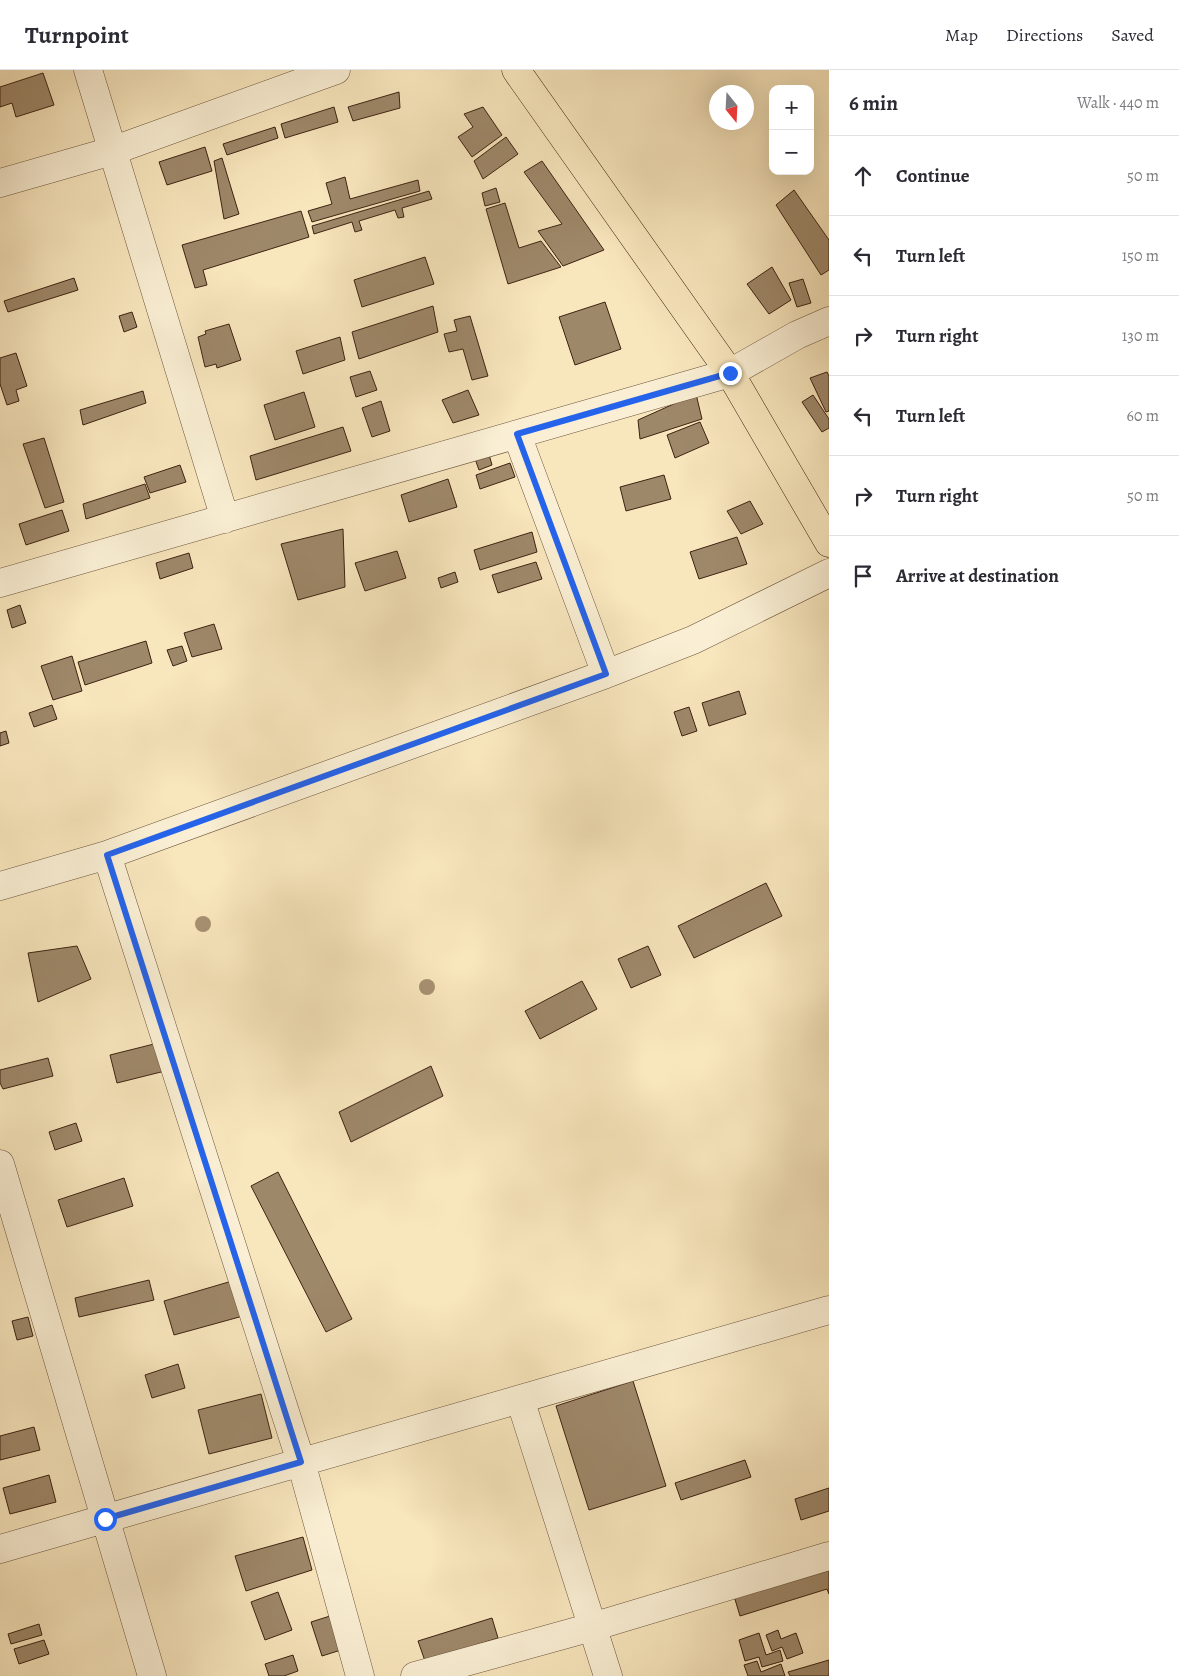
<!DOCTYPE html>
<html lang="en">
<head>
<meta charset="utf-8">
<style>
	body { margin:0; font-family:Alegreya,serif; background:#f7f7f7; color:#2b2b33 }
	.controls { position:absolute; right:15px; top:15px; display:grid; overflow:hidden; border-radius:10px; box-shadow:0 5px 20px #0002 }
	.controls button { width:45px; height:45px; display:grid; place-items:center; padding:0; border:0; border-bottom:1px solid #e1e1e2; background:#fff; color:#2b2b33; font:25px sans-serif }
	.compass { position:absolute; left:709px; top:15px; width:45px; height:45px; border-radius:50%; background:#fff; box-shadow:0 5px 20px #0002; rotate:162deg }
	.stop { position:absolute; width:15px; height:15px; margin:-11px; border:4px solid #2563eb; border-radius:50%; background:#fff }
	.stop.end { background:#2563eb; border-color:#fff; box-shadow:0 1px 5px #0008 }
	.list { margin:0; padding:0; list-style:none }
	h2 { display:flex; justify-content:space-between; align-items:center; height:65px; margin:0; padding:0 20px; font-size:21px }
	h2 small { font-size:16px; font-weight:400; color:#7c7c81 }
	.list li { display:grid; grid-template-columns:32px 1fr auto; gap:15px; align-items:center; box-sizing:border-box; height:80px; padding:0 20px; border-top:1px solid #e1e1e2 }
	.list b { display:block; font-size:19px; white-space:nowrap }
	.list em { font-size:16px; font-style:normal; color:#7c7c81 }
	.icon { flex:none; width:28px; height:28px; fill:none; stroke:currentColor; stroke-width:2; stroke-linecap:round; stroke-linejoin:round }
	.map { position:relative; flex:none; width:829px; height:1606px; overflow:hidden }
	header { display:flex; align-items:center; gap:30px; box-sizing:border-box; height:70px; padding:0 25px; background:#fff; border-bottom:1px solid #e1e1e2 }
	header strong { font-size:24px }
	nav { display:flex; gap:28px; margin-inline-start:auto; font-size:18px }
	main { display:flex }
	aside { flex:1; background:#fff }
	.map>svg:first-child { display:block }
</style>
</head>
<body>
<header>
<strong>Turnpoint</strong>
<nav><a>Map</a><a>Directions</a><a>Saved</a></nav>
</header>
<main>
<div class="map">
<svg width="829" height="1606" viewBox="0 0 829 1606">
	<rect width="100%" height="100%" fill="#f8e6bd"/>
	<filter id="stains"><feTurbulence type="fractalNoise" baseFrequency=".004" numOctaves="4"/><feColorMatrix values="0 0 0 0 .2 0 0 0 0 .09 0 0 0 0 .02 0 0 0 .5 -.17"/></filter>
	<radialGradient id="worn" r=".72"><stop offset=".6" stop-color="#630" stop-opacity="0"/><stop offset="1" stop-color="#630" stop-opacity=".3"/></radialGradient>
	<path fill="#9e886a" stroke="#3d2311" d="M43,3L54,35L16,47L12,33L0,37V17Z
		M399,22L400,38L353,51L348,37Z
		M334,37L338,52L285,68L281,54Z
		M483,37L502,65L472,87L458,67L473,57L464,44Z
		M275,57L278,68L227,85L223,74Z
		M506,67L518,84L483,109L474,91Z
		M205,77L212,101L167,115L159,92Z
		M222,88L239,144L224,149L214,91Z
		M542,91L604,180L563,196L538,161L562,154L524,102Z
		M345,107L350,129L418,110L420,121L312,152L308,141L332,134L326,113Z
		M496,118L500,132L485,136L482,123Z
		M794,120L829,170V200L821,205L776,135Z
		M429,121L432,129L402,138L404,147L398,148L395,140L359,151L362,160L355,162L352,152L314,164L312,156Z
		M505,133L519,178L541,171L561,197L508,214L486,139Z
		M301,141L309,167L203,200L207,215L195,218L182,175Z
		M425,187L434,214L362,237L354,210Z
		M772,197L791,230L769,244L747,214Z
		M74,208L78,220L8,242L4,231Z
		M803,209L811,233L797,237L789,213Z
		M605,232L621,279L575,295L559,247Z
		M433,236L438,262L359,289L352,262Z
		M132,242L137,257L124,262L119,246Z
		M470,246L488,306L472,310L463,279L449,282L444,264L457,261L454,250Z
		M229,254L241,290L217,298L216,294L205,297L198,267L206,264L205,261Z
		M340,267L345,290L303,304L296,281Z
		M16,283L27,316L16,320L19,331L7,335L0,314V288Z
		M370,301L377,320L356,327L350,307Z
		M827,302L829,306V341L826,342L810,308Z
		M468,320L479,345L453,353L442,330Z
		M143,321L146,333L83,355L80,340Z
		M304,322L315,357L275,370L264,335Z
		M696,324L702,349L640,369L638,350Z
		M813,325L829,349V358L822,362L802,332Z
		M381,331L390,361L372,367L362,338Z
		M700,352L709,373L675,388L667,365Z
		M343,357L351,381L256,410L250,386Z
		M44,368L64,432L45,438L23,374Z
		M488,381L492,395L479,400L474,386Z
		M510,393L515,407L480,419L476,405Z
		M180,395L186,412L150,423L144,407Z
		M664,405L671,429L626,441L620,417Z
		M448,409L457,437L409,452L401,425Z
		M145,414L150,428L86,449L83,434Z
		M750,431L763,454L741,464L727,441Z
		M62,440L69,461L26,475L19,454Z
		M343,459L345,517L298,530L281,474Z
		M532,462L537,482L480,500L474,480Z
		M737,467L747,494L699,509L690,482Z
		M397,481L406,508L365,521L355,493Z
		M189,483L193,498L160,509L156,493Z
		M536,492L542,509L498,523L492,505Z
		M455,502L458,512L441,518L438,508Z
		M20,535L26,553L12,558L7,540Z
		M214,554L222,579L192,587L184,563Z
		M146,571L152,593L85,615L78,592Z
		M182,576L187,591L173,596L167,580Z
		M72,586L82,621L53,630L41,596Z
		M739,621L746,644L709,656L702,633Z
		M52,635L57,649L34,657L29,643Z
		M689,637L697,661L682,666L674,642Z
		M6,661L9,673L0,676V663Z
		M766,813L782,846L694,888L678,856Z
		M77,876L91,909L38,932L28,883Z
		M648,876L661,905L631,918L618,889Z
		M582,911L597,939L540,969L525,941Z
		M162,972L169,1000L117,1013L110,985Z
		M48,988L53,1006L3,1019L0,1013V1000Z
		M431,996L443,1026L351,1072L339,1042Z
		M76,1053L82,1071L55,1080L49,1062Z
		M278,1102L352,1249L326,1262L251,1116Z
		M124,1108L133,1136L67,1157L58,1130Z
		M149,1210L154,1230L79,1247L75,1228Z
		M232,1211L243,1246L174,1265L164,1231Z
		M28,1247L33,1266L17,1270L12,1251Z
		M178,1294L185,1318L152,1328L145,1305Z
		M633,1311L666,1416L589,1440L556,1336Z
		M261,1324L272,1368L209,1384L198,1340Z
		M34,1357L40,1380L0,1390V1366Z
		M745,1390L751,1407L681,1430L675,1413Z
		M49,1405L56,1432L10,1444L3,1418Z
		M829,1418V1441L801,1450L795,1429Z
		M303,1467L312,1500L246,1521L235,1486Z
		M829,1497V1524L827,1519L740,1546L734,1526Z
		M278,1522L292,1560L265,1570L251,1532Z
		M330,1546L341,1580L322,1586L311,1552Z
		M492,1548L498,1568L425,1591L418,1571Z
		M39,1554L42,1565L11,1574L8,1564Z
		M778,1560L781,1569L796,1563L803,1583L787,1589L782,1577L772,1581L766,1565Z
		M759,1563L766,1585L780,1580L783,1591L762,1597L759,1587L745,1591L739,1570Z
		M44,1570L49,1584L19,1594L14,1579Z
		M293,1585L298,1601L284,1606H269L265,1594Z
		M829,1590V1606H790L788,1602Z
		M757,1591L761,1602L781,1594L785,1606H748L744,1595Z"/>
	<g fill="none" stroke-linecap="round" stroke-linejoin="round">
		<g stroke="#6c543c" stroke-width="29">
			<path id="minor" d="M88,0L225,449
				M0,113L112,81L336,0
				M517,365L606,604
				M0,513L730,303L797,265L829,251
				M107,785L301,1392L360,1606
				M0,816L107,785L606,604L693,570L829,503
				M0,1094L152,1606
				M520,1329L608,1606
				M0,1479L829,1240
				M415,1606L592,1557L829,1486"/>
		</g>
		<g stroke="#3d2311" stroke-width="29">
			<path id="major" d="M516,0L730,303L829,473"/>
		</g>
		<use href="#minor" stroke="#faefd4" stroke-width="28"/>
		<use href="#major" stroke="#f8e6bd" stroke-width="28"/>
	</g>
	<g fill="#a79172">
		<circle cx="203" cy="854" r="8"/>
		<circle cx="427" cy="917" r="8"/>
	</g>
	<g fill="none" stroke-linecap="round" stroke-linejoin="round">
		<path stroke="#2563eb" stroke-width="6" d="M105,1449L301,1392L107,785L606,604L517,364L730,303"/>
	</g>
	<rect width="100%" height="100%" filter="url(#stains)"/>
	<rect width="100%" height="100%" fill="url(#worn)"/>
</svg>
<div class="controls">
<button>+</button>
<button>−</button>
</div>
<svg class="compass" viewBox="-18 -18 36 36"><path d="M0-13l5 13h-10z" fill="#e53935"/><path d="M0 13l5-13h-10z" fill="#7c7c81"/></svg>
<div class="stop" style="left:105px;top:1449px"></div>
<div class="stop end" style="left:730px;top:303px"></div>
</div>
<aside>
<h2>6 min<small>Walk · 440 m</small></h2>
<ul class="list">
<li><svg class="icon" aria-label="ahead" viewBox="0 0 24 24"><path d="M12 20V5M6 11l6-6 6 6"/></svg><div><b>Continue</b></div><em>50 m</em></li>
<li><svg class="icon" aria-label="left" viewBox="0 0 24 24"><path d="M17 20v-9H6M10 6l-5 5 5 5"/></svg><div><b>Turn left</b></div><em>150 m</em></li>
<li><svg class="icon" aria-label="right" viewBox="0 0 24 24"><path d="M7 20v-9h11M14 6l5 5-5 5"/></svg><div><b>Turn right</b></div><em>130 m</em></li>
<li><svg class="icon" aria-label="left" viewBox="0 0 24 24"><path d="M17 20v-9H6M10 6l-5 5 5 5"/></svg><div><b>Turn left</b></div><em>60 m</em></li>
<li><svg class="icon" aria-label="right" viewBox="0 0 24 24"><path d="M7 20v-9h11M14 6l5 5-5 5"/></svg><div><b>Turn right</b></div><em>50 m</em></li>
<li><svg class="icon" aria-label="arrive" viewBox="0 0 24 24"><path d="M6 21V4h12l-3 4 3 4H6"/></svg><div><b>Arrive at destination</b></div></li>
</ul>
</aside>
</main>
</body>
</html>
